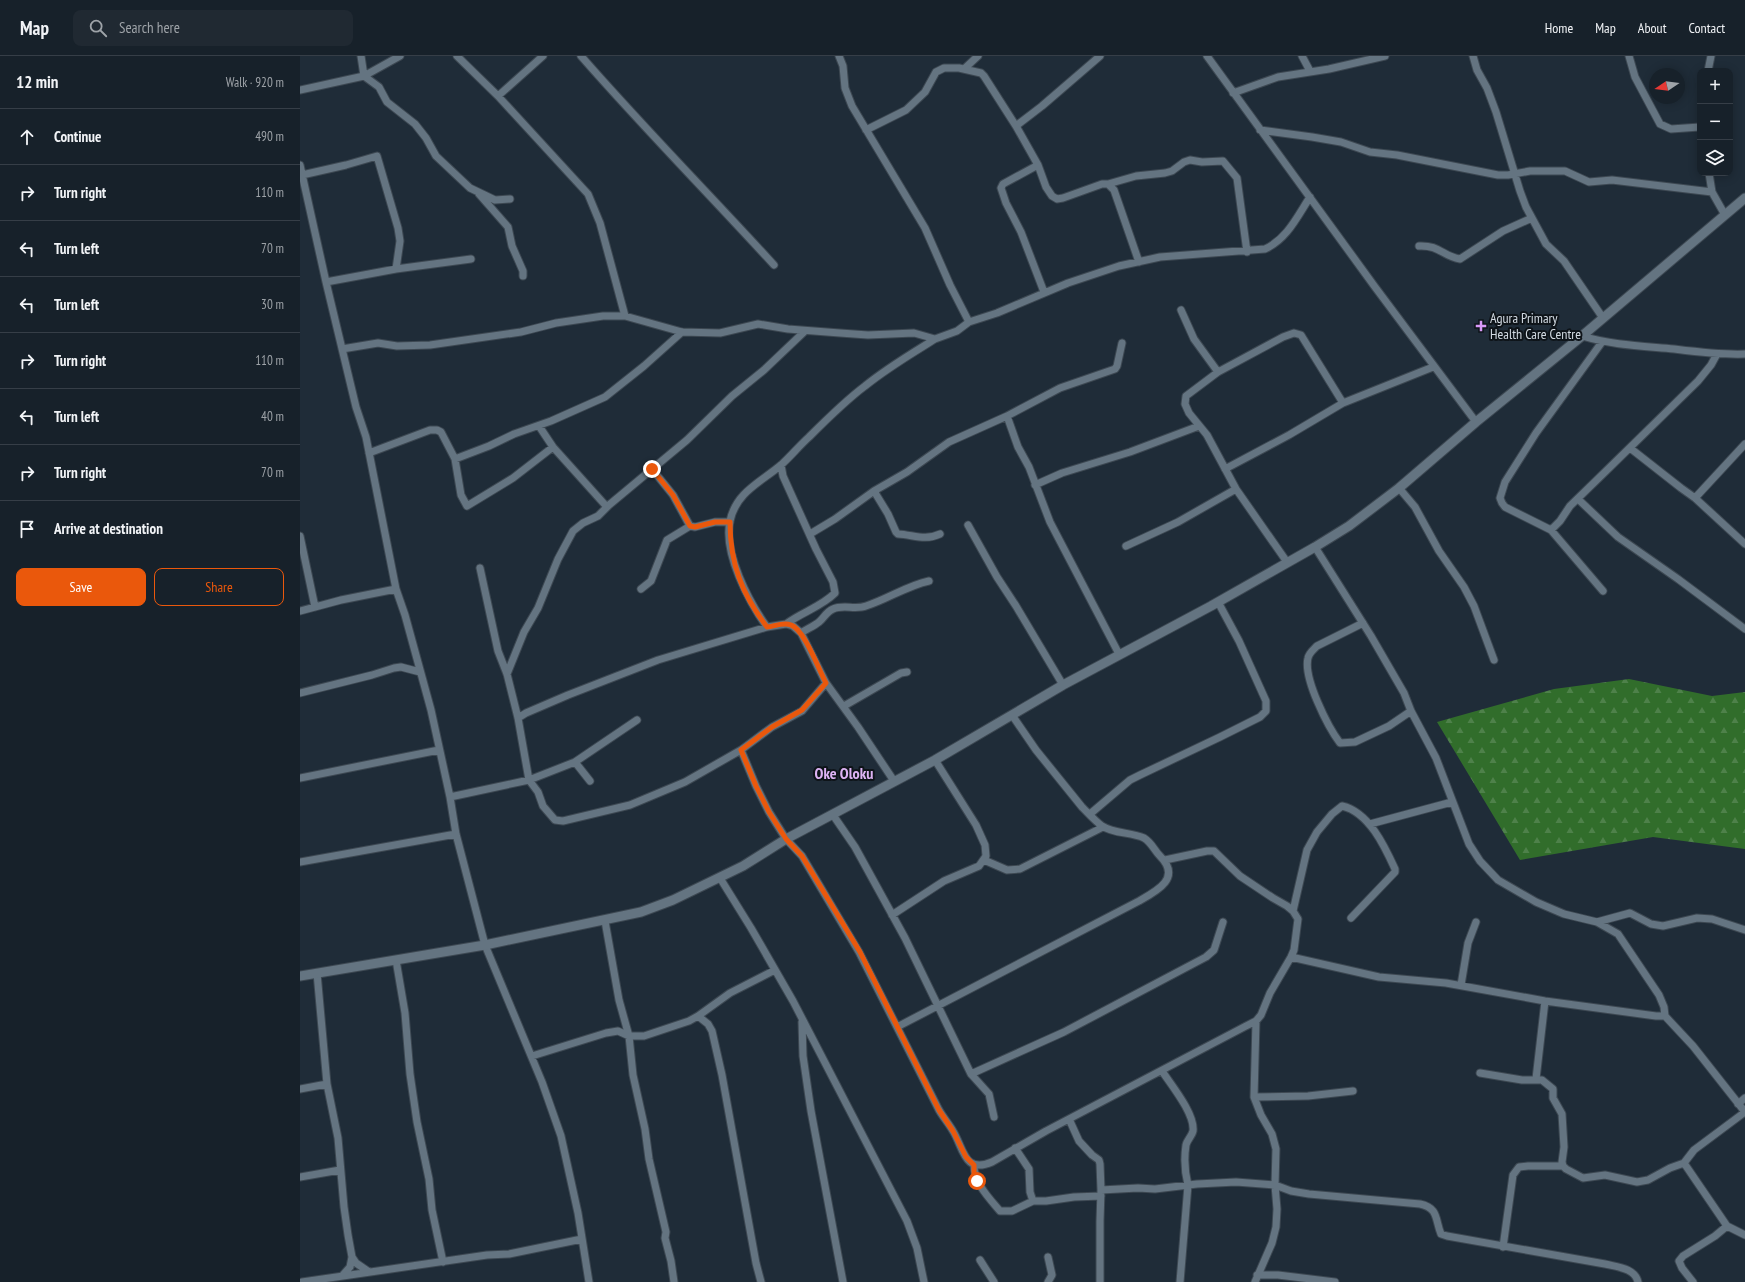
<!DOCTYPE html>
<html lang="en">
<head>
<meta charset="utf-8">
<style>
	body { margin:0; font-family:"PT Sans Narrow",sans-serif; background:#202932; color:#f1f3f6 }
	.controls { position:absolute; right:12px; top:12px; display:grid; overflow:hidden; border-radius:8px; box-shadow:0 2px 10px #0003 }
	.controls button { width:36px; height:36px; display:grid; place-items:center; padding:0; border:0; border-bottom:1px solid #363e47; background:#17212a; color:#f1f3f6; font:20px sans-serif }
	.compass { position:absolute; left:1349px; top:12px; width:36px; height:36px; border-radius:50%; background:#17212a; box-shadow:0 2px 10px #0003; rotate:257deg }
	.stop { position:absolute; width:12px; height:12px; margin:-9px; border:3px solid #ea580c; border-radius:50%; background:#fff }
	.stop.end { background:#ea580c; border-color:#fff; box-shadow:0 1px 4px #0008 }
	.list { margin:0; padding:0; list-style:none }
	h2 { display:flex; justify-content:space-between; align-items:center; height:52px; margin:0; padding:0 16px; font-size:17px }
	h2 small { font-size:13px; font-weight:400; color:#9ea3a8 }
	.list li { display:grid; grid-template-columns:26px 1fr auto; gap:12px; align-items:center; box-sizing:border-box; height:56px; padding:0 16px; border-top:1px solid #363e47 }
	.list b { display:block; font-size:15px; white-space:nowrap }
	.list em { font-size:13px; font-style:normal; color:#9ea3a8 }
	.actions { display:flex; gap:8px; padding:12px 16px }
	.actions a { flex:1; padding:9px 0; border:1px solid #ea580c; border-radius:8px; text-align:center; font-size:14px; color:#ea580c }
	.actions .main { background:#ea580c; color:#fff }
	.icon { flex:none; width:22px; height:22px; fill:none; stroke:currentColor; stroke-width:2; stroke-linecap:round; stroke-linejoin:round }
	.map { position:relative; flex:none; width:1445px; height:1226px; overflow:hidden }
	header { display:flex; align-items:center; gap:24px; box-sizing:border-box; height:56px; padding:0 20px; background:#17212a; border-bottom:1px solid #363e47 }
	header strong { font-size:19px }
	nav { display:flex; gap:22px; margin-inline-start:auto; font-size:14px }
	.search { width:280px; height:36px; background:#202932; display:flex; align-items:center; gap:10px; box-sizing:border-box; padding:0 14px; border-radius:8px; color:#9ea3a8; font-size:15px }
	main { display:flex }
	aside { flex:1; background:#17212a }
	.map>svg:first-child { display:block }
</style>
</head>
<body>
<header>
<strong>Map</strong>
<div class="search"><svg class="icon" aria-label="search" viewBox="0 0 24 24"><circle cx="10" cy="10" r="6"/><path d="M15 15l6 6"/></svg>Search here</div>
<nav><a>Home</a><a>Map</a><a>About</a><a>Contact</a></nav>
</header>
<main>
<aside>
<h2>12 min<small>Walk · 920 m</small></h2>
<ul class="list">
<li><svg class="icon" aria-label="ahead" viewBox="0 0 24 24"><path d="M12 20V5M6 11l6-6 6 6"/></svg><div><b>Continue</b></div><em>490 m</em></li>
<li><svg class="icon" aria-label="right" viewBox="0 0 24 24"><path d="M7 20v-9h11M14 6l5 5-5 5"/></svg><div><b>Turn right</b></div><em>110 m</em></li>
<li><svg class="icon" aria-label="left" viewBox="0 0 24 24"><path d="M17 20v-9H6M10 6l-5 5 5 5"/></svg><div><b>Turn left</b></div><em>70 m</em></li>
<li><svg class="icon" aria-label="left" viewBox="0 0 24 24"><path d="M17 20v-9H6M10 6l-5 5 5 5"/></svg><div><b>Turn left</b></div><em>30 m</em></li>
<li><svg class="icon" aria-label="right" viewBox="0 0 24 24"><path d="M7 20v-9h11M14 6l5 5-5 5"/></svg><div><b>Turn right</b></div><em>110 m</em></li>
<li><svg class="icon" aria-label="left" viewBox="0 0 24 24"><path d="M17 20v-9H6M10 6l-5 5 5 5"/></svg><div><b>Turn left</b></div><em>40 m</em></li>
<li><svg class="icon" aria-label="right" viewBox="0 0 24 24"><path d="M7 20v-9h11M14 6l5 5-5 5"/></svg><div><b>Turn right</b></div><em>70 m</em></li>
<li><svg class="icon" aria-label="arrive" viewBox="0 0 24 24"><path d="M6 21V4h12l-3 4 3 4H6"/></svg><div><b>Arrive at destination</b></div></li>
</ul>
<div class="actions"><a class="main">Save</a><a>Share</a></div>
</aside>
<div class="map">
<svg width="1445" height="1226" viewBox="0 0 1445 1226">
	<defs>
		<pattern id="forest-firs" width="22" height="20" patternUnits="userSpaceOnUse"><rect width="22" height="20" fill="#316d2b"/><path d="M5 1l3.5 6h-7zM16 11l3.5 6h-7z" fill="#4e814a"/></pattern>
	</defs>
	<rect width="100%" height="100%" fill="#1f2c38"/>
	<path fill="url(#forest-firs)" d="M1329,623L1412,640L1445,636V793L1353,781L1220,804L1137,666L1254,633Z"/>
	<g fill="none" stroke-linecap="round" stroke-linejoin="round">
		<g stroke="#3d4852" stroke-width="9">
			<path id="minor" d="M61,0L64,20L79,31L87,46L115,68L126,82L136,100L170,132L195,144L210,143
				M157,0L198,40L288,138L300,167L325,260
				M281,0C343,71 410,139 474,209
				M539,0L543,10L545,32L552,50L625,172L650,229L669,266
				M907,0L1075,231L1176,366
				M1002,0L1010,15
				M1173,0L1177,14L1187,32L1196,56L1220,135L1226,151L1246,188L1264,205L1303,262
				M1329,0L1335,21L1360,68L1371,73L1400,71
				M664,13L678,0
				M1408,15L1411,0
				M0,34L64,20L100,0
				M933,37L978,21L1029,13L1085,0
				M198,40L243,0
				M716,70L738,109L746,131L752,140L757,143L763,142L802,128H808L814,134L839,206
				M566,74L606,54L625,36L636,16L644,12H659L681,17L684,20L716,70L742,50L800,0
				M960,74L1012,81L1041,86L1070,96L1097,99L1198,119H1208L1230,115H1265L1289,126L1312,124L1412,136
				M0,109L26,226L56,351L66,381L96,533L105,559L131,654L150,741L156,778L185,889L242,1026L261,1080L278,1157L289,1226
				M738,109L703,128L701,132L706,147L721,176L744,236
				M1409,117L1412,136L1425,159
				M2,119L46,109L77,100L98,172L100,185L96,213
				M808,128L836,120L865,117L872,115L884,106L890,104L902,106L923,105L937,122L947,196
				M179,138L208,171L212,190L223,215V220
				M1119,190C1140,189 1142,200 1160,203L1203,175L1232,162
				M26,226L96,213L171,203
				M881,254L894,283L918,316
				M1282,280C1312,289 1342,290 1374,293C1398,296 1421,299 1445,298
				M1302,286L1236,377L1205,426L1200,442L1202,447L1205,451L1251,474L1303,535
				M42,293L78,287L97,290L130,289L221,276L256,267L303,260H325L382,276L420,277L458,268L488,273L540,277L568,279L614,277L635,283L657,275L669,266L697,257L768,227L819,210L860,201L965,193C987,183 997,161 1010,141
				M707,360L718,391L729,411L750,466L819,598
				M239,370L253,391L307,451
				M1330,392L1381,432L1395,442L1445,488
				M69,397L130,374H137L141,376L155,403L161,439L167,450L213,422L253,391
				M155,403L189,390L214,378L251,365L305,341L344,310L382,276
				M481,409L483,420L516,493L533,526L535,537C521,551 502,556 486,568
				M352,413L373,439L390,470L395,471L415,466H430
				M925,413L989,379L1043,347L1133,311
				M735,429L762,417L830,396L899,370
				M1099,432L1115,451L1139,495L1164,531L1174,550L1194,604
				M574,435L588,458L596,476L598,478C614,479 625,485 640,478
				M1395,442L1445,388
				M1278,443L1318,481L1378,523L1445,573
				M668,469L697,521L716,550L763,629
				M1251,474L1260,465L1270,450L1306,415L1398,325L1411,309L1417,298
				M510,478L535,463L574,435L607,416L649,386L707,360L760,332L815,313L817,310L822,287
				M0,480L15,551
				M826,490L878,466L936,433
				M1015,491L1071,580L1104,637L1111,655L1136,702L1169,788L1180,805L1198,824L1236,846L1264,858L1297,866L1318,878L1359,939L1364,951L1365,960L1393,990L1445,1056
				M987,506L936,433L907,379L889,357L885,348L886,340L918,316L983,281L994,277L1001,279L1043,347
				M180,512L198,595L207,618L218,662L229,724L238,736L243,750L255,764L263,765L330,749L385,726L441,694L456,730L469,756L486,783L502,800L559,896L639,1054C643,1061 649,1068 653,1075C664,1093 664,1118 692,1106L746,1075L946,970L956,965L961,959L970,937L991,901L994,894L998,863L993,855L987,850L973,842L940,820L914,795H907L865,804
				M341,533L351,525L367,484L390,470
				M0,555L41,544L96,533
				M1063,567L1017,590C1013,594 1009,597 1008,602C1003,622 1028,671 1040,687L1055,686L1089,670L1111,655
				M467,571C449,546 423,497 430,465C436,436 461,426 481,409C491,400 499,390 509,381C527,363 545,345 565,330C587,312 611,298 635,283
				M501,577C507,573 514,570 519,566C524,562 526,556 533,553C543,548 555,554 566,550C588,543 606,530 629,525
				M207,618L224,576L238,552L258,503L273,475L283,467L298,460L309,449L387,384L432,340L464,314L505,275
				M0,637L72,619L94,612L101,611L120,616
				M544,650L601,617L607,616
				M218,662L226,657L268,639L358,604L467,571L486,568L493,570L501,577L526,627L558,671L594,725
				M441,694L472,671L502,655L526,627
				M275,706L290,725
				M0,722L139,694
				M150,741L229,724L275,706L337,664
				M790,758L830,724L840,719L920,681L960,661L966,655V645L939,585L918,546
				M533,759L555,791L605,882L671,1018L689,1038L694,1061
				M1070,768L1152,746
				M684,804L707,814L720,813L803,771
				M0,806L156,778
				M420,822L451,872L493,945L607,1165L617,1192L624,1226
				M993,855L1007,794L1017,776L1032,758L1042,750C1069,756 1085,791 1095,813V816L1051,862
				M592,859L644,825L679,810L686,800L685,789L676,769L635,704
				M305,865L319,944L329,980L333,1019L345,1073L349,1103L366,1176L365,1182L371,1205L374,1226
				M1297,866L1330,857L1351,868L1363,870L1397,862L1412,863L1445,874
				M991,901L1079,921L1146,927L1245,945L1356,960H1365
				M96,904L105,957L110,1018L117,1066L129,1123L132,1154L143,1206
				M17,917L27,1028L38,1082L44,1151L48,1179L52,1201L56,1207L69,1216
				M1161,929L1168,887L1176,866
				M398,960L430,937L475,914
				M502,966L503,1000L511,1055L543,1226
				M597,971L839,845C857,835 882,822 860,800C854,794 852,787 844,782C831,776 814,778 802,770C795,765 788,757 782,751L736,694L712,659
				M232,1000L306,977L318,975L329,980H344L389,965L398,960L408,968L412,975L422,1019L456,1207L461,1226
				M862,1015C872,1030 895,1058 893,1075C892,1080 887,1084 886,1089C884,1102 885,1117 888,1129L880,1226
				M1180,1017L1222,1024H1242L1253,1033V1042L1262,1058L1264,1091L1262,1106L1263,1110L1266,1113L1283,1122L1305,1119L1337,1126L1348,1124L1370,1112L1384,1107L1394,1094L1445,1056
				M671,1018L764,976L906,901L914,894L923,866
				M1236,1023L1245,945
				M0,1033L27,1028
				M954,1041L1008,1040L1053,1035
				M1438,1048L1445,1042
				M769,1063L779,1085L792,1099L799,1104L800,1108L801,1134L800,1165V1226
				M715,1092L729,1113L730,1136L733,1145H746L774,1141L801,1140
				M1384,1107L1427,1170L1415,1180L1383,1200L1379,1205L1382,1212L1393,1226
				M674,1109C674,1127 689,1142 700,1155H712L733,1145
				M0,1121L40,1114
				M801,1134L838,1132L855,1133L897,1128L936,1126L975,1129L991,1135L1009,1138L1120,1148C1139,1152 1135,1164 1141,1178L1147,1180L1305,1208C1317,1211 1335,1212 1338,1226
				M1427,1170L1445,1179
				M1203,1191L1213,1119L1219,1111L1228,1110H1263
				M748,1201L752,1219L748,1226
				M680,1204L694,1226
				M957,1219H978L1035,1226
				M42,1220L50,1211L52,1201
				M2,1226L187,1199L209,1198L282,1183
				M955,1226L972,1187L976,1171L977,1153L975,1129L976,1093L972,1078L961,1059L954,1041L956,965"/>
		</g>
		<g stroke="#3d4852" stroke-width="11">
			<path id="tertiary" d="M0,920L185,889L341,856L373,844L443,810L486,783L635,704L763,629L911,550L1015,491L1049,470L1099,432L1176,366L1282,280L1445,142"/>
		</g>
		<use href="#minor" stroke="#647481" stroke-width="7"/>
		<use href="#tertiary" stroke="#647481" stroke-width="9"/>
	</g>
	<g fill="none" stroke-linecap="round" stroke-linejoin="round">
		<path stroke="#ea580c" stroke-width="5" d="M352,413L373,439L390,470L395,471L415,466H430C430,508 442,538 467,571C475,570 484,566 491,569C504,573 519,614 526,627L502,654L472,671L441,694L456,730L469,756L486,783L502,800L560,896L639,1054L653,1075L666,1101L674,1109V1118L677,1125"/>
	</g>
	<path fill="#d89af8" stroke="#0e1419" stroke-width="1.5" d="M1179 264h4v4h4v4h-4v4h-4v-4h-4v-4h4z"/>
	<g text-anchor="middle" dominant-baseline="central" stroke-width="4" stroke-linejoin="round" paint-order="stroke">
		<g font-size="14" fill="#d3dbe3" stroke="#0e1419" text-anchor="start">
			<text x="1190" y="262">Agura Primary<tspan x="1190" dy="16">Health Care Centre</tspan></text>
		</g>
		<g font-size="16" font-weight="bold" fill="#ddb3f4" stroke="#0e1419">
			<text x="544" y="717">Oke Oloku</text>
		</g>
	</g>
</svg>
<div class="controls">
<button>+</button>
<button>−</button>
<button><svg class="icon" aria-label="layers" viewBox="0 0 24 24"><path d="M12 4l9 5-9 5-9-5zM3 14l9 5 9-5"/></svg></button>
</div>
<svg class="compass" viewBox="-18 -18 36 36"><path d="M0-13l5 13h-10z" fill="#e53935"/><path d="M0 13l5-13h-10z" fill="#9ea3a8"/></svg>
<div class="stop" style="left:677px;top:1125px"></div>
<div class="stop end" style="left:352px;top:413px"></div>
</div>
</main>
</body>
</html>
